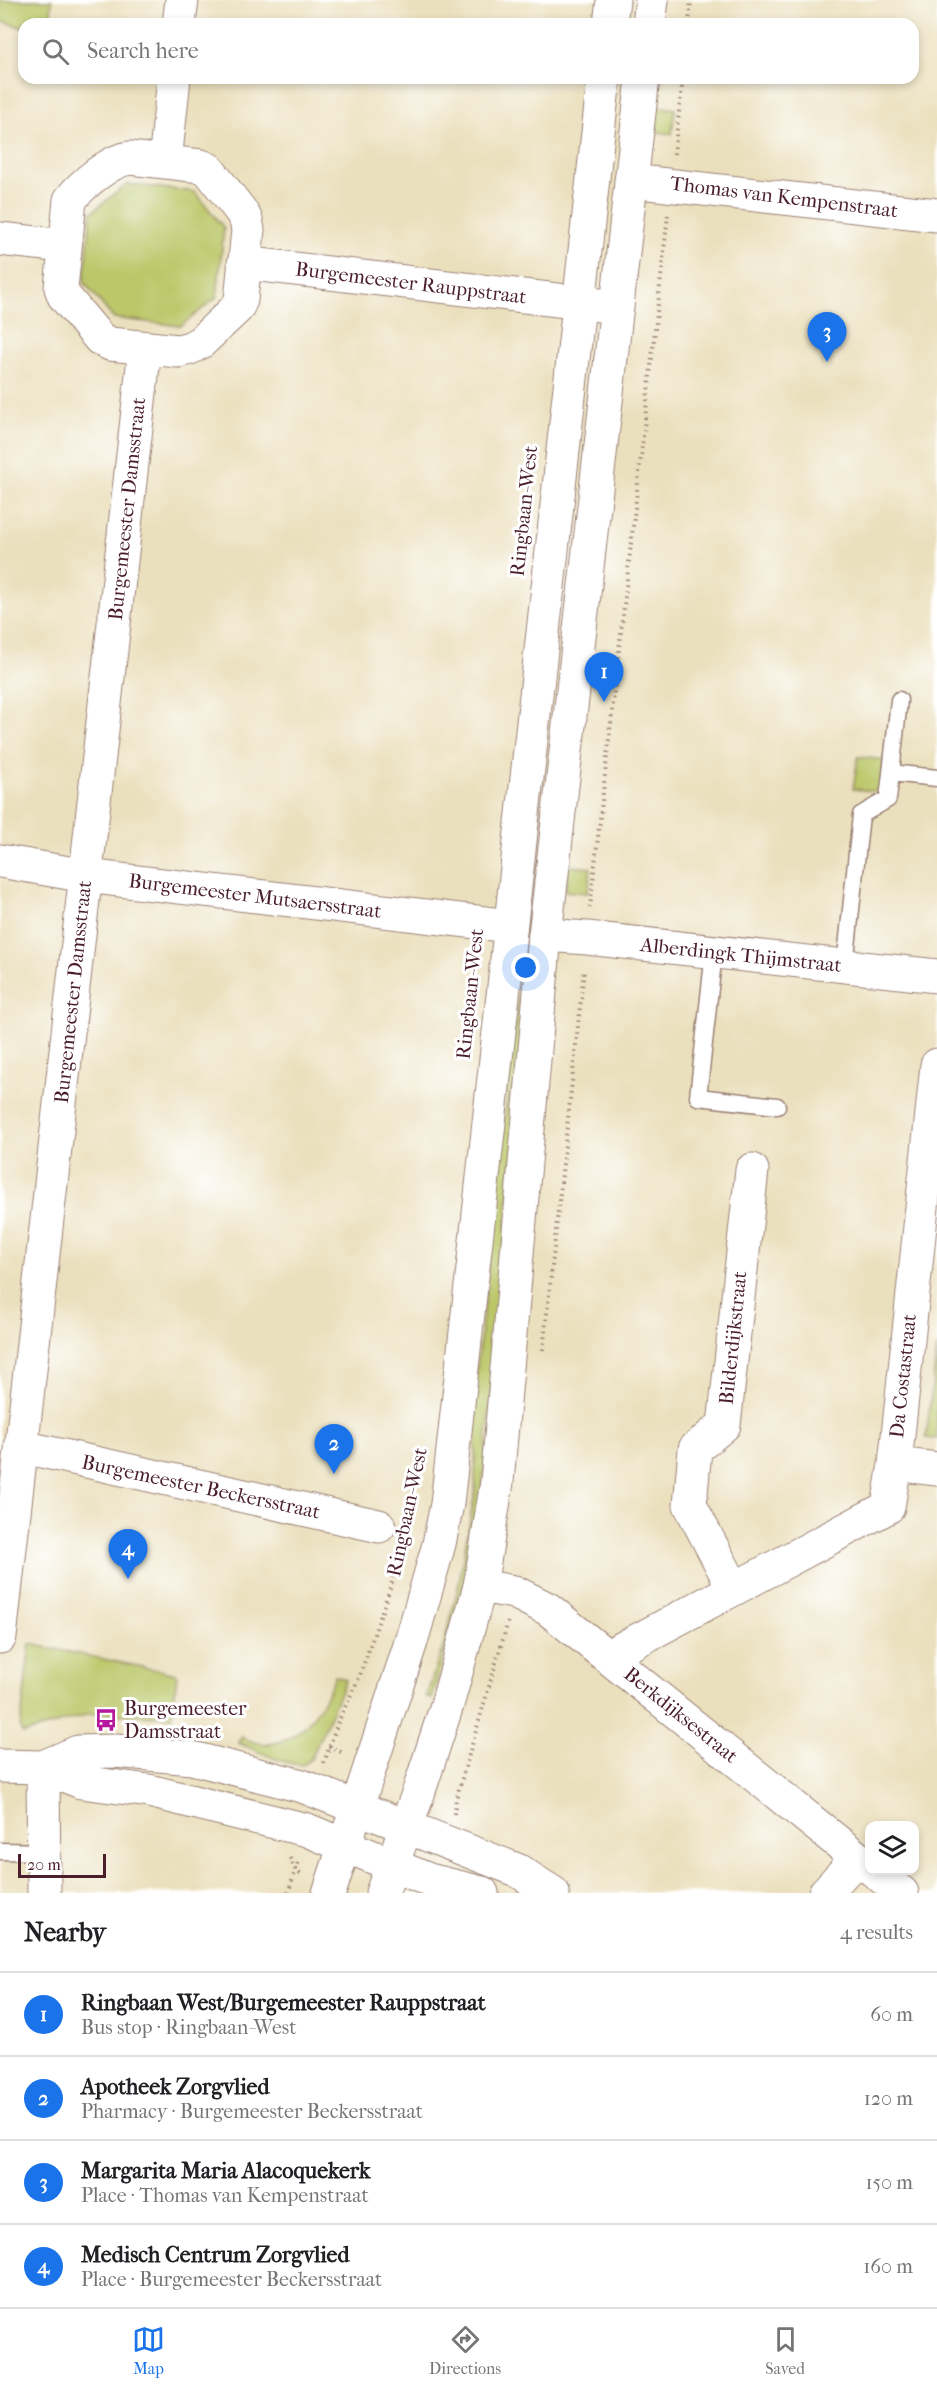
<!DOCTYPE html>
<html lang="en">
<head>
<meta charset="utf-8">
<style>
	body { margin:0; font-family:"IM FELL French Canon",serif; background:#f6f6f6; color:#202124 }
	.controls { position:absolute; right:18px; bottom:18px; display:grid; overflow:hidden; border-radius:12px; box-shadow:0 3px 9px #0003 }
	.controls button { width:54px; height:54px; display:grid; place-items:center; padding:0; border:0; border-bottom:2px solid #e0e0e0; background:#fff; color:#202124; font:30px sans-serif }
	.scale { position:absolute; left:18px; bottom:15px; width:88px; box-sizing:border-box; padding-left:6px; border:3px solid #4a1f2b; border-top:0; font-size:16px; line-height:21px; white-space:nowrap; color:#4a1f2b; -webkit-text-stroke:4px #fff; paint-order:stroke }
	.you { position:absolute; left:526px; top:968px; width:21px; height:21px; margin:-15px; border:4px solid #fff; border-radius:50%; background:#1a73e8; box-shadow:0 0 0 9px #1a73e833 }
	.badge { display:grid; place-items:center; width:39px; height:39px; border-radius:50%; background:#1a73e8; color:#fff; font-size:20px; font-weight:700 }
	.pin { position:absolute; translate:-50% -50px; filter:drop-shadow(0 2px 3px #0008) }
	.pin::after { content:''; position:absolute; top:32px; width:21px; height:18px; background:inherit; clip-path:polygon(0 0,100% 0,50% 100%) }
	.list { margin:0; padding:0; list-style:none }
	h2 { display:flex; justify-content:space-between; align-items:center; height:78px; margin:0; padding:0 24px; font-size:26px }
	h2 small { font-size:20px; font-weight:400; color:#757577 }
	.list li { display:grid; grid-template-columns:39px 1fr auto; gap:18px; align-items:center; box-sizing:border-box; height:84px; padding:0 24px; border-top:2px solid #e0e0e0 }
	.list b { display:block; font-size:22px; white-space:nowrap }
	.list p { margin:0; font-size:20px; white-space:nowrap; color:#757577 }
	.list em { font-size:20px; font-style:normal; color:#757577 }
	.icon { flex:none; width:33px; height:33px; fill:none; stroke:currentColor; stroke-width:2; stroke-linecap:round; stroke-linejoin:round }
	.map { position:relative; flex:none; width:937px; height:1893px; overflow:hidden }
	.search { position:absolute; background:#fff; box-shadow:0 3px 9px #0003; left:18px; right:18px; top:18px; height:66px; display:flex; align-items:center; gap:15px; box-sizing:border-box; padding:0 21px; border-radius:18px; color:#757577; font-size:22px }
	.sheet { height:414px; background:#fff }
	nav { display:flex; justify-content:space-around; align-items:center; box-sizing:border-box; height:84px; border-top:2px solid #e0e0e0; background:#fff; font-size:16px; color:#757577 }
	nav a { display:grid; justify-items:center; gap:3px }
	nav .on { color:#1a73e8 }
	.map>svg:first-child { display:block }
</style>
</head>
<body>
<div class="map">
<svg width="937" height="1893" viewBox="0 0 937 1893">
	<rect width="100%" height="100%" fill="#fff"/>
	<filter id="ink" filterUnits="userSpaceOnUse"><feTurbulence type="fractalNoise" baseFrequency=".0167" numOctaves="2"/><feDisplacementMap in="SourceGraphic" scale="12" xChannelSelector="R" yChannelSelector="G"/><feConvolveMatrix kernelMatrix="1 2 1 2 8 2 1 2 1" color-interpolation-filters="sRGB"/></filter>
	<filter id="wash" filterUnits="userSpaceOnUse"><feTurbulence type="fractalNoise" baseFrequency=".008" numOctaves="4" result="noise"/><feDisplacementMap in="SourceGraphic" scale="24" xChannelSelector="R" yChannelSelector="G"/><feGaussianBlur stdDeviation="1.35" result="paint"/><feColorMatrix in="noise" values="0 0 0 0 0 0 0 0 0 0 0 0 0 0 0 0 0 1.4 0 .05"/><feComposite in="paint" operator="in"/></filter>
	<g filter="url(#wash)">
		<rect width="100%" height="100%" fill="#ebe0bd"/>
		<path fill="#bbc769" stroke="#82734a" stroke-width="1.5" d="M0,0H52L50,24H24V28L0,21Z
			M652,106L675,109L672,134L649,131Z
			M127,184L195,192L224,228L217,297L181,326L113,318L84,282L91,213Z
			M858,757L885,760L882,792L853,789Z
			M569,866L591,868L588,893L565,891Z
			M527,916L535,917L484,1473L471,1559L432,1699L426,1697L444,1643L458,1588L475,1492V1385Z
			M937,1346V1439L926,1438Z
			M30,1644L177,1674L172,1719L164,1716L89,1714L23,1734L20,1729Z
			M335,1676L346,1679L312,1757C310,1760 309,1762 305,1764C292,1769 253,1749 239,1743L241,1737C249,1740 259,1745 268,1744C303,1742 324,1704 335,1676Z"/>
	</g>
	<g filter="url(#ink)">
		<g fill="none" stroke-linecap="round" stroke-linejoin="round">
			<g stroke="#9a8074" stroke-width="19">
				<path id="lane" d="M891,773L899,700
					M714,952L698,1097L777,1106
					M845,966L861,815L888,799L891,773L937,778
					M0,1851L44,1852"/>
			</g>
			<g stroke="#9a8074" stroke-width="35">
				<path id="street" d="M179,24L182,0
					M130,158L201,166L208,169L240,210L246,220L248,230L241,300L237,308L201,342L190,348L178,351L110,344L100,339L64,296L61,288L70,200C82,184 111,160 130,158Z
					M165,162L174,78
					M631,181L937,215
					M0,239L64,246
					M244,263L617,307
					M0,861L86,876L510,926
					M545,935L587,938L937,976
					M23,1447L379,1526
					M895,1464L937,1065
					M480,1586L514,1592L548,1609L870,1868
					M734,1589L690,1505L695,1449L724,1425L752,1170
					M0,1637L145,348
					M608,1656L888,1507L895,1464L937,1469
					M0,1766L43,1767L81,1782L149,1791L307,1830L429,1880L482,1893
					M43,1767L78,1752L115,1751L192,1758L302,1786L517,1870L553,1893
					M43,1767L44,1893
					M873,1870L902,1893
					M825,1893L857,1858"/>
			</g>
			<g stroke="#9a8074" stroke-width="35">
				<path id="secondary" d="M610,24L613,0
					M649,24L652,0
					M329,1893L411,1642L439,1544L447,1504L604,78
					M382,1893L419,1791L447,1705L480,1586L497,1482L545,935L643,78"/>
			</g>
			<path stroke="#9a8074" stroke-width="4" stroke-dasharray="1.5 4.5" stroke-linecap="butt" d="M689,24L691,0
				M674,154L683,78
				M590,908L668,215
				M543,1350L584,970
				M409,1517L414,1498
				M329,1746L343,1753
				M324,1763L338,1722L359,1678L392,1582L400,1550
				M454,1814L456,1799L508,1622
				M290,1858L296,1871L303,1876
				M288,1893L299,1860"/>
			<use href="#lane" stroke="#fff" stroke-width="16"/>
			<use href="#street" stroke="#fff" stroke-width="33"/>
			<use href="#secondary" stroke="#fff" stroke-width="33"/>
		</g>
	</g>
	<defs>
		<g id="bus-bare" transform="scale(1.8)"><path d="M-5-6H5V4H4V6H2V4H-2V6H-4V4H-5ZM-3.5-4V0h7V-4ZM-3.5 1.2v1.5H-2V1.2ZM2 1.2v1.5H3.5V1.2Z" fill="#b5179e" stroke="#fff" stroke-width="2.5" paint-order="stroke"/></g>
	</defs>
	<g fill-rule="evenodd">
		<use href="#bus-bare" x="106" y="1720"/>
	</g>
	<g text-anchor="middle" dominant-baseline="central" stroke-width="6" stroke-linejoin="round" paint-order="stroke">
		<g font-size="20" fill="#4a1f2b" stroke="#fff">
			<text transform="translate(784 197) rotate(7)">Thomas van Kempenstraat</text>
			<text transform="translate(411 283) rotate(7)">Burgemeester Rauppstraat</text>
			<text transform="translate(127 509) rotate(-84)">Burgemeester Damsstraat</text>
			<text transform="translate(524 511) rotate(-84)">Ringbaan-West</text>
			<text transform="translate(255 896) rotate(7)">Burgemeester Mutsaersstraat</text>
			<text transform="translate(741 955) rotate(6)">Alberdingk Thijmstraat</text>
			<text transform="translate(73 992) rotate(-84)">Burgemeester Damsstraat</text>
			<text transform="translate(470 994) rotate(-84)">Ringbaan-West</text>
			<text transform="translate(733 1338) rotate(-84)">Bilderdijkstraat</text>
			<text transform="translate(903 1376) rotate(-84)">Da Costastraat</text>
			<text transform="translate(201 1487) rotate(12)">Burgemeester Beckersstraat</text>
			<text transform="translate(407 1512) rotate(-78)">Ringbaan-West</text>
			<text transform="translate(681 1715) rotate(39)">Berkdijksestraat</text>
		</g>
		<g font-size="20" fill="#4a1f2b" stroke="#fff" text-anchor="start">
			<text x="124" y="1708">Burgemeester<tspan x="124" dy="23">Damsstraat</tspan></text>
		</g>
	</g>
</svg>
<div class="controls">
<button><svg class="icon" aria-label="layers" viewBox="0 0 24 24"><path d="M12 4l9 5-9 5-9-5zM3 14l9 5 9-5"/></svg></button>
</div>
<div class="scale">20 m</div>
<div class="you"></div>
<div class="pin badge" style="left:604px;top:702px">1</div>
<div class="pin badge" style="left:334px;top:1474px">2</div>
<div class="pin badge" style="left:827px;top:362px">3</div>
<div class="pin badge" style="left:128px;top:1579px">4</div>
<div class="search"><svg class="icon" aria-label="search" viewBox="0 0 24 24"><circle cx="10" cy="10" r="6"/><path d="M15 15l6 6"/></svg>Search here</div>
</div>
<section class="sheet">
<h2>Nearby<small>4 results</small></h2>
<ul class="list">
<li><span class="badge">1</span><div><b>Ringbaan West/Burgemeester Rauppstraat</b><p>Bus stop · Ringbaan-West</p></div><em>60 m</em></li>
<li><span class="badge">2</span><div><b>Apotheek Zorgvlied</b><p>Pharmacy · Burgemeester Beckersstraat</p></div><em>120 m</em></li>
<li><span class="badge">3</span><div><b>Margarita Maria Alacoquekerk</b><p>Place · Thomas van Kempenstraat</p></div><em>150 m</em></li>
<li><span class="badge">4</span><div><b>Medisch Centrum Zorgvlied</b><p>Place · Burgemeester Beckersstraat</p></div><em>160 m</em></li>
</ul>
</section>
<nav>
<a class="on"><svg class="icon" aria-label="map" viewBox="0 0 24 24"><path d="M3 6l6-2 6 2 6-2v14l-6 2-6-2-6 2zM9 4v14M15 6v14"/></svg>Map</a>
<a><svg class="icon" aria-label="directions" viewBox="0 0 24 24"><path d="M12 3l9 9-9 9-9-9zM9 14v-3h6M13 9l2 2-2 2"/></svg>Directions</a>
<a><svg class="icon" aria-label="saved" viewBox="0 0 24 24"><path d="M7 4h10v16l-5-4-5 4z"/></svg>Saved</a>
</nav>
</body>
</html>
